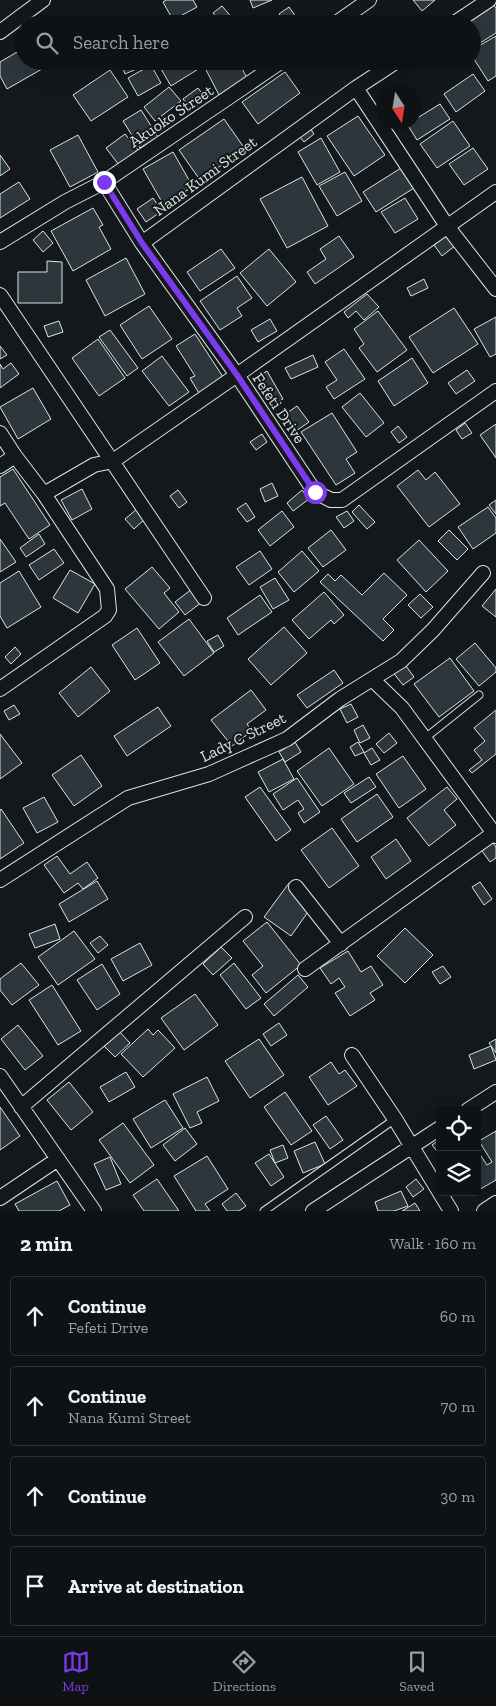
<!DOCTYPE html>
<html lang="en">
<head>
<meta charset="utf-8">
<style>
	body { margin:0; font-family:"Zilla Slab",serif; background:#181b1e; color:#f1f3f6 }
	.controls { position:absolute; right:15px; bottom:15px; display:grid; overflow:hidden; border-radius:5px; box-shadow:0 5px 20px #0002 }
	.controls button { width:45px; height:45px; display:grid; place-items:center; padding:0; border:0; border-bottom:1px solid #2f3234; background:#0f1215; color:#f1f3f6; font:25px sans-serif }
	.compass { position:absolute; left:376px; top:85px; width:45px; height:45px; border-radius:50%; background:#0f1215; box-shadow:0 5px 20px #0002; rotate:168deg }
	.stop { position:absolute; width:15px; height:15px; margin:-11px; border:4px solid #7c3aed; border-radius:50%; background:#fff }
	.stop.end { background:#7c3aed; border-color:#fff; box-shadow:0 1px 5px #0008 }
	.list { margin:0; padding:0; list-style:none }
	h2 { display:flex; justify-content:space-between; align-items:center; height:65px; margin:0; padding:0 20px; font-size:21px }
	h2 small { font-size:16px; font-weight:400; color:#9b9ea0 }
	.list li { display:grid; grid-template-columns:32px 1fr auto; gap:15px; align-items:center; box-sizing:border-box; height:80px; margin:0 10px 10px; padding:0 10px; border:1px solid #2f3234; border-radius:5px }
	.list b { display:block; font-size:19px; white-space:nowrap }
	.list p { margin:0; font-size:16px; white-space:nowrap; color:#9b9ea0 }
	.list em { font-size:16px; font-style:normal; color:#9b9ea0 }
	.icon { flex:none; width:28px; height:28px; fill:none; stroke:currentColor; stroke-width:2; stroke-linecap:round; stroke-linejoin:round }
	.map { position:relative; flex:none; width:496px; height:1211px; overflow:hidden }
	.search { position:absolute; background:#0f1215; box-shadow:0 5px 20px #0002; left:15px; right:15px; top:15px; height:55px; display:flex; align-items:center; gap:12px; box-sizing:border-box; padding:0 18px; border-radius:28px; color:#9b9ea0; font-size:19px }
	.sheet { height:425px; background:#0f1215 }
	nav { display:flex; justify-content:space-around; align-items:center; box-sizing:border-box; height:70px; border-top:1px solid #2f3234; background:#0f1215; font-size:14px; color:#9b9ea0 }
	nav a { display:grid; justify-items:center; gap:2px }
	nav .on { color:#7c3aed }
	.map>svg:first-child { display:block }
</style>
</head>
<body>
<div class="map">
<svg width="496" height="1211" viewBox="0 0 496 1211">
	<rect width="100%" height="100%" fill="#14181c"/>
	<path fill="#2c363c" stroke="#d8e6dc" d="M166,0H193L197,7L173,20L163,2Z
		M250,0H272L253,8Z
		M413,0H435L422,11Z
		M494,5L496,8V33L472,48V24H465Z
		M222,6L233,19L228,24H222L213,13Z
		M289,7L301,24H286L279,14Z
		M496,36V76L488,81L472,56V50Z
		M24,48V61H56L7,89L0,76V62Z
		M120,61H155L125,74Z
		M158,61H196L200,68L171,86L157,62Z
		M209,61H238L248,80L219,95L203,64Z
		M248,61H267L255,70Z
		M332,61H347L335,67Z
		M151,65L161,83L138,96L128,78Z
		M110,70L128,97L91,121L73,95Z
		M285,72L300,93L258,124L242,102Z
		M473,74L485,91L456,112L444,94Z
		M169,87L181,101L155,121L144,107Z
		M198,88L206,99L191,110L183,99Z
		M440,104L450,119L417,140L407,124L414,122V120Z
		M141,110L158,137L140,148L123,121Z
		M358,116L385,155L354,176L327,136Z
		M224,119L245,149L200,180L179,150Z
		M453,121L470,146L437,168L420,144Z
		M310,128L314,134L304,142L299,136Z
		M125,134L138,150L119,165L106,148Z
		M78,135L98,172L70,187L50,150Z
		M321,138L340,172L317,185L298,152Z
		M473,148L488,169L464,185L449,164Z
		M173,152L193,187L163,204L143,169Z
		M0,155L10,169L0,176Z
		M401,168L414,188L376,212L363,192Z
		M345,172L362,201L337,216L319,186Z
		M302,177L328,226L287,248L260,199Z
		M19,182L30,199L0,218V194Z
		M153,198L162,211L146,222L137,209Z
		M405,198L418,219L395,233L381,212Z
		M93,208L103,225L99,227L111,249L73,271L51,231Z
		M43,231L53,243L43,252L33,240Z
		M448,234L456,245L442,256L434,245Z
		M339,236L354,257L315,284L307,272L326,259L320,249Z
		M221,249L235,268L200,291L187,272Z
		M269,249L296,282L267,306L240,273Z
		M126,258L145,294L105,316L86,280Z
		M47,261L62,262V303H18V272H47Z
		M237,276L252,298L237,308L242,316L220,330L200,301Z
		M424,279L428,288L411,296L407,288Z
		M367,294L379,307L364,320L356,311L348,318L344,312Z
		M149,306L172,339L142,359L120,325Z
		M454,308L478,344L433,373L409,337Z
		M378,311L407,350L377,372L359,348L364,344L354,329Z
		M496,317V354L490,357L474,329Z
		M270,319L277,331L258,342L251,330Z
		M59,321L63,332L48,337L44,326Z
		M110,330L138,368L127,376L99,337Z
		M195,334L225,380L200,395L190,378L195,376L176,346Z
		M98,339L125,378L99,396L72,358Z
		M0,346L7,355L0,359Z
		M344,349L365,379L334,399L326,387L337,380L325,362Z
		M313,355L318,367L291,379L285,368Z
		M162,356L189,392L169,406L142,371Z
		M412,358L428,383L394,406L378,381Z
		M11,363L19,374L0,388V364L3,369Z
		M467,370L475,381L456,394L448,383Z
		M267,371L283,399L272,406L256,378Z
		M33,388L51,419L18,439L0,407Z
		M360,393L384,423L366,437L342,407Z
		M297,406L309,422L296,431L284,415Z
		M332,413L357,452L346,459L355,473L336,485L301,432Z
		M465,423L472,433L462,439L456,430Z
		M496,424V458L480,435Z
		M398,426L407,437L399,443L391,432Z
		M262,434L267,442L256,450L250,442Z
		M13,469L50,525L29,539L5,503L0,506V477Z
		M418,470L426,480L435,472L460,504L429,527L397,486Z
		M272,483L278,496L265,502L260,489Z
		M82,489L92,509L72,520L61,500Z
		M178,490L187,502L179,508L170,496Z
		M302,490L309,499L293,511L287,503Z
		M496,500V514L489,505Z
		M246,503L255,517L247,522L237,509Z
		M359,505L375,522L367,529L352,512Z
		M488,507L496,518V533L473,549L458,527Z
		M137,509L145,519L134,529L125,519Z
		M282,511L294,527L270,546L258,530Z
		M347,511L354,521L344,528L336,517Z
		M331,530L346,550L323,567L308,548Z
		M449,530L468,549L457,560L438,541Z
		M39,534L45,544L26,557L20,548Z
		M0,539L16,562L0,572Z
		M419,540L448,571L426,592L397,560Z
		M54,549L64,563L39,580L29,565Z
		M260,551L272,569L249,585L236,567Z
		M302,551L319,571L294,592L278,572Z
		M152,567L170,588L164,593L179,612L159,629L125,589Z
		M70,570L95,584L78,613L53,598Z
		M19,571L41,607L7,628L0,616V583Z
		M384,573L407,595L383,619L394,630L383,641L320,582L328,574L335,581L341,575L362,595Z
		M275,578L289,600L273,609L260,587Z
		M192,589L202,602L185,615L175,602Z
		M496,589V617L482,606Z
		M324,592L344,615L334,624L331,620L309,639L292,620Z
		M420,594L433,607L421,618L408,605Z
		M260,595L272,612L238,635L227,618Z
		M189,619L214,653L184,676L158,642Z
		M284,627L307,653L271,685L248,659Z
		M137,628L160,663L135,680L112,645Z
		M218,635L224,646L214,652L207,641Z
		M475,643L496,668V672L479,686L456,659Z
		M15,647L21,654L11,664L5,657Z
		M450,658L474,691L439,717L414,684Z
		M403,662L414,677L403,685L392,671Z
		M91,667L110,691L78,717L59,693Z
		M334,670L343,683L307,708L297,695Z
		M251,690L266,710L247,724L252,731L232,746L211,720Z
		M351,704L358,717L347,723L340,709Z
		M14,705L20,714L9,720L4,711Z
		M158,707L171,726L127,756L114,736Z
		M496,710V754L472,773L469,770L482,760L474,750L485,741L474,728Z
		M363,725L370,738L360,743L354,730Z
		M389,733L397,743L384,753L376,744Z
		M0,734L22,763L0,779Z
		M295,742L301,752L285,762L279,752Z
		M358,742L364,752L355,756L350,747Z
		M329,748L354,784L322,806L297,771Z
		M372,748L380,760L371,765L364,753Z
		M81,755L102,786L74,806L52,775Z
		M403,756L426,789L399,808L376,774Z
		M283,759L294,779L269,792L258,772Z
		M369,777L376,787L351,803L344,793Z
		M297,778L320,812L304,823L298,813L304,809L298,800L283,810L273,794Z
		M260,787L291,830L276,841L245,797Z
		M447,787L457,799L444,810L456,825L429,846L407,818Z
		M377,794L393,817L357,842L341,819Z
		M44,797L58,822L37,833L23,808Z
		M1,809L24,843L0,859V810Z
		M332,828L359,866L329,888L301,850Z
		M488,836L496,847V858L490,862L477,844Z
		M396,839L411,861L386,879L371,857Z
		M57,856L70,874L87,862L98,878L83,889L78,883L64,893L44,865Z
		M97,881L108,899L69,922L59,904Z
		M480,882L492,899L484,905L472,887Z
		M289,883L315,902L291,936L264,917Z
		M267,922L301,965L266,993L252,975L263,966L243,941Z
		M55,924L60,939L35,948L29,934Z
		M405,928L433,955L405,983L377,956Z
		M74,931L95,959L58,985L38,957Z
		M100,936L108,945L98,953L90,943Z
		M140,943L152,965L123,981L111,959Z
		M221,947L232,958L213,975L203,964Z
		M348,951L361,972L371,966L383,985L370,993L375,1000L350,1016L335,993L345,987L339,978L331,984L320,968Z
		M21,963L39,985L12,1005L0,990V979Z
		M234,963L261,998L246,1009L220,975Z
		M102,964L120,994L97,1010L77,980Z
		M443,966L451,977L440,984L432,972Z
		M298,975L308,987L274,1016L264,1004Z
		M52,985L81,1031L58,1045L29,1000Z
		M195,994L218,1025L184,1050L161,1018Z
		M279,1023L287,1035L271,1046L263,1034Z
		M18,1025L43,1056L25,1070L1,1039Z
		M117,1029L130,1043L115,1057L102,1044Z
		M148,1029L153,1035L158,1030L175,1048L143,1077L121,1054Z
		M259,1039L284,1075L250,1098L225,1061Z
		M496,1039V1053L489,1043Z
		M491,1046L496,1060L474,1069L469,1055Z
		M331,1062L339,1074L345,1070L357,1086L328,1105L309,1077Z
		M126,1072L135,1087L109,1102L100,1087Z
		M207,1077L219,1101L197,1112L202,1123L190,1128L173,1094Z
		M69,1082L93,1112L71,1130L47,1100Z
		M285,1092L312,1131L291,1145L264,1107Z
		M165,1100L183,1128L151,1148L133,1119Z
		M0,1107L20,1136L0,1150Z
		M326,1116L343,1140L330,1149L313,1125Z
		M123,1123L154,1165L130,1183L99,1140Z
		M185,1128L197,1144L175,1161L163,1145Z
		M496,1131V1180L477,1191V1150L487,1165L492,1162L479,1141Z
		M440,1139V1155L432,1145Z
		M315,1142L325,1164L303,1173L294,1151Z
		M283,1145L288,1158L275,1163L270,1150Z
		M269,1154L284,1177L271,1186L255,1163Z
		M207,1156L228,1189L205,1204L210,1211H196L174,1176Z
		M110,1157L121,1184L106,1190L94,1164Z
		M157,1179L179,1211H144L133,1195Z
		M416,1179L424,1189L413,1197L406,1187Z
		M57,1181L70,1205L59,1211H19L15,1204Z
		M401,1191L408,1206L394,1211H378L375,1202Z
		M236,1193L246,1206L239,1211H227L222,1204Z
		M415,1203L420,1211H402Z"/>
	<g fill="none" stroke-linecap="round" stroke-linejoin="round">
		<g stroke="#d8e6dc" stroke-width="9">
			<path id="lane" d="M424,739L479,695
				M264,1211L395,1119"/>
		</g>
		<g stroke="#d8e6dc" stroke-width="16">
			<path id="street" d="M335,24L369,0
				M453,24L489,0
				M0,32L43,0
				M356,88L447,226L496,289
				M104,182L282,61
				M496,192L237,375L315,492L331,500H342L496,391
				M0,242L65,202L104,182L142,243
				M0,295L204,598
				M0,433L15,456L0,466
				M44,494L94,465L113,461L237,375L142,243L356,88L397,61
				M372,679L401,661L433,630L483,573
				M0,689L105,616L109,610L107,589L44,494L15,456
				M0,880L128,798L209,774L287,739L340,699L372,679L402,708L496,836
				M296,887L341,944
				M305,969L494,833
				M352,1055L395,1119L451,1211
				M0,1076L94,1211
				M21,1107L245,917
				M468,1110L496,1092
				M0,1198L58,1159
				M313,1211L440,1128
				M484,1211L496,1203"/>
		</g>
		<use href="#lane" stroke="#14181c" stroke-width="7"/>
		<use href="#street" stroke="#14181c" stroke-width="14"/>
	</g>
	<g fill="none" stroke-linecap="round" stroke-linejoin="round">
		<path stroke="#7c3aed" stroke-width="6" d="M104,182L142,243L237,375L315,492"/>
	</g>
	<g text-anchor="middle" dominant-baseline="central" stroke-width="4" stroke-linejoin="round" paint-order="stroke">
		<g font-size="16" fill="#d8e6dc" stroke="#14181c">
			<text transform="translate(171 116) rotate(-34)">Akuoko Street</text>
			<text transform="translate(205 176) rotate(-36)">Nana Kumi Street</text>
			<text transform="translate(279 408) rotate(56)">Fefeti Drive</text>
			<text transform="translate(243 737) rotate(-26)">Lady C Street</text>
		</g>
	</g>
</svg>
<div class="controls">
<button><svg class="icon" aria-label="locate" viewBox="0 0 24 24"><circle cx="12" cy="12" r="6"/><path d="M12 2v4M12 18v4M2 12h4M18 12h4"/></svg></button>
<button><svg class="icon" aria-label="layers" viewBox="0 0 24 24"><path d="M12 4l9 5-9 5-9-5zM3 14l9 5 9-5"/></svg></button>
</div>
<svg class="compass" viewBox="-18 -18 36 36"><path d="M0-13l5 13h-10z" fill="#e53935"/><path d="M0 13l5-13h-10z" fill="#9b9ea0"/></svg>
<div class="stop" style="left:315px;top:492px"></div>
<div class="stop end" style="left:104px;top:182px"></div>
<div class="search"><svg class="icon" aria-label="search" viewBox="0 0 24 24"><circle cx="10" cy="10" r="6"/><path d="M15 15l6 6"/></svg>Search here</div>
</div>
<section class="sheet">
<h2>2 min<small>Walk · 160 m</small></h2>
<ul class="list">
<li><svg class="icon" aria-label="ahead" viewBox="0 0 24 24"><path d="M12 20V5M6 11l6-6 6 6"/></svg><div><b>Continue</b><p>Fefeti Drive</p></div><em>60 m</em></li>
<li><svg class="icon" aria-label="ahead" viewBox="0 0 24 24"><path d="M12 20V5M6 11l6-6 6 6"/></svg><div><b>Continue</b><p>Nana Kumi Street</p></div><em>70 m</em></li>
<li><svg class="icon" aria-label="ahead" viewBox="0 0 24 24"><path d="M12 20V5M6 11l6-6 6 6"/></svg><div><b>Continue</b></div><em>30 m</em></li>
<li><svg class="icon" aria-label="arrive" viewBox="0 0 24 24"><path d="M6 21V4h12l-3 4 3 4H6"/></svg><div><b>Arrive at destination</b></div></li>
</ul>
</section>
<nav>
<a class="on"><svg class="icon" aria-label="map" viewBox="0 0 24 24"><path d="M3 6l6-2 6 2 6-2v14l-6 2-6-2-6 2zM9 4v14M15 6v14"/></svg>Map</a>
<a><svg class="icon" aria-label="directions" viewBox="0 0 24 24"><path d="M12 3l9 9-9 9-9-9zM9 14v-3h6M13 9l2 2-2 2"/></svg>Directions</a>
<a><svg class="icon" aria-label="saved" viewBox="0 0 24 24"><path d="M7 4h10v16l-5-4-5 4z"/></svg>Saved</a>
</nav>
</body>
</html>
